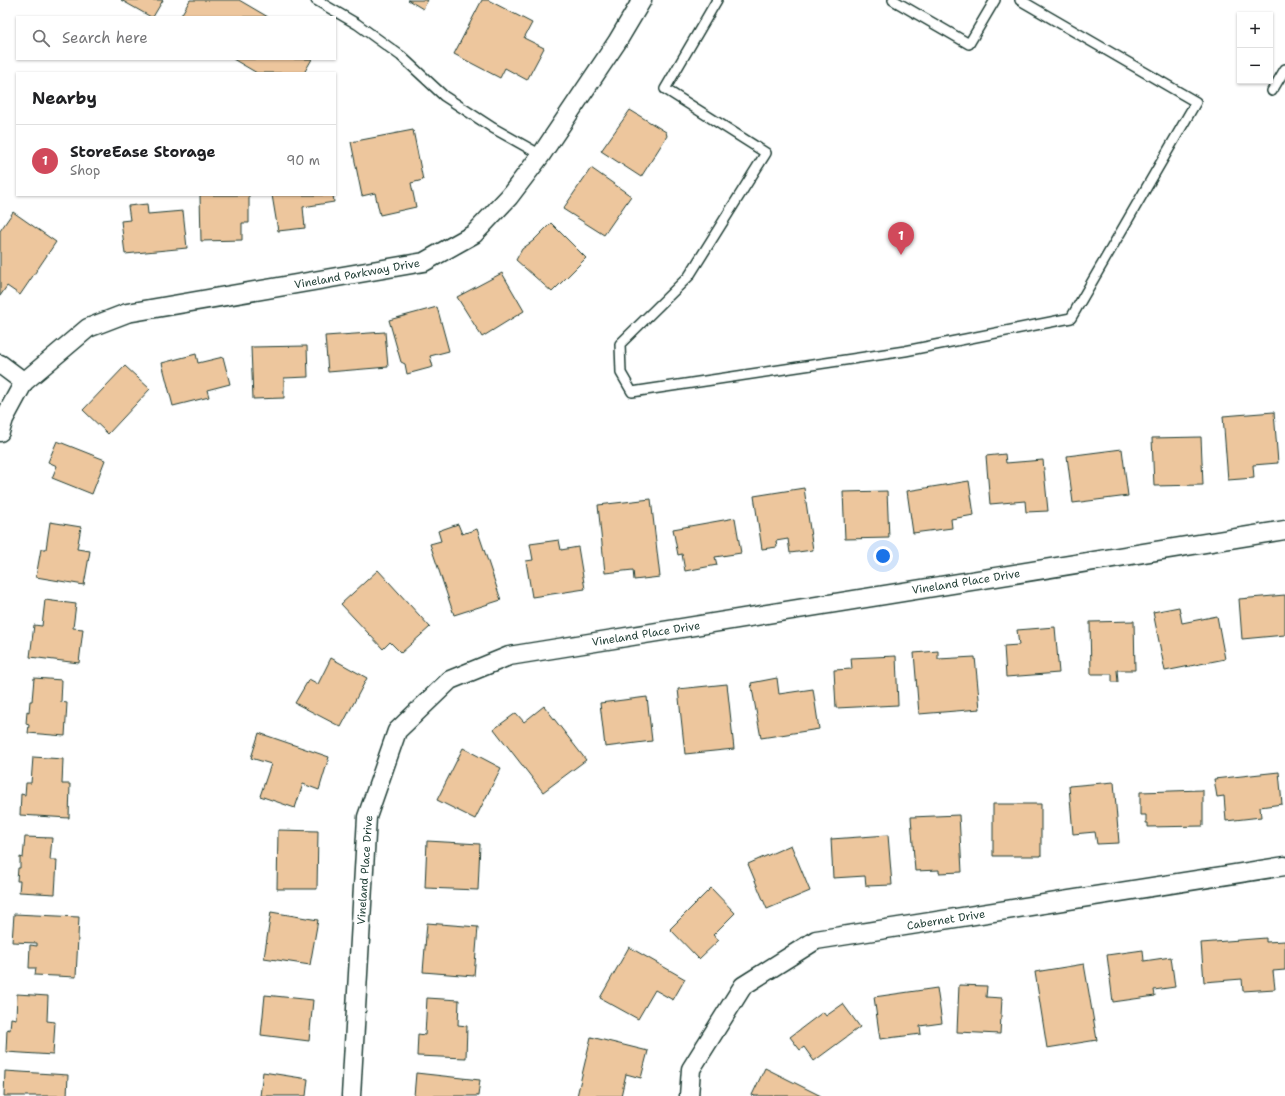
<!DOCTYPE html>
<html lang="en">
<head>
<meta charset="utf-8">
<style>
	body { margin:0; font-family:"Shantell Sans",sans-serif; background:#f6f6f6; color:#202124 }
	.controls { position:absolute; right:12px; top:12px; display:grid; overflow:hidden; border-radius:0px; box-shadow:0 1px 3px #0004 }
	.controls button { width:36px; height:36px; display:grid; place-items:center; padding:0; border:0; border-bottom:1px solid #e0e0e0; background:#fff; color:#202124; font:20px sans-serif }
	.you { position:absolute; left:883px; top:556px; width:14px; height:14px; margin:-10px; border:3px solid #fff; border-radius:50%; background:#1a73e8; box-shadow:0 0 0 6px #1a73e833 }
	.badge { display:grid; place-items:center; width:26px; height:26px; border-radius:50%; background:#d1495b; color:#fff; font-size:13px; font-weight:700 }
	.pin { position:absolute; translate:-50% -33px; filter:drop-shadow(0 1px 2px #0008) }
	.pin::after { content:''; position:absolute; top:21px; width:14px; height:12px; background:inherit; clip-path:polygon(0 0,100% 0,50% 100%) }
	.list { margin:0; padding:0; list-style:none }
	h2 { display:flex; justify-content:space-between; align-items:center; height:52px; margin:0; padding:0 16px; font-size:17px }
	h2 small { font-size:13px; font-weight:400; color:#757577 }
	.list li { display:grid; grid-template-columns:26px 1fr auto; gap:12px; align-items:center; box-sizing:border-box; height:72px; padding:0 16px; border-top:1px solid #e0e0e0 }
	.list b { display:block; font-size:15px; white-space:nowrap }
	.list p { margin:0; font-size:13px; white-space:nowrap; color:#757577 }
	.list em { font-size:13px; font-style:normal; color:#757577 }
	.icon { flex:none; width:22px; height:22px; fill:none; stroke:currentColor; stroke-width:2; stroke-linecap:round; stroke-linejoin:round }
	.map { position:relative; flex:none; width:1285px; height:1096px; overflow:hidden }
	.search { position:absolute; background:#fff; box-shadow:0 1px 3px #0004; left:16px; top:16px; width:320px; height:44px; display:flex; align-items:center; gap:10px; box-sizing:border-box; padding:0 14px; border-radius:0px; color:#757577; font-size:15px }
	.panel { position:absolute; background:#fff; box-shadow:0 1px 3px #0004; left:16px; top:72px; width:320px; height:124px; border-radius:0px }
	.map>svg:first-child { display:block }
</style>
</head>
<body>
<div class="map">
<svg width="1285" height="1096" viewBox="0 0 1285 1096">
	<rect width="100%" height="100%" fill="#fff"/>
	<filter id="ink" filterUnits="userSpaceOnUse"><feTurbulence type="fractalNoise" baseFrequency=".025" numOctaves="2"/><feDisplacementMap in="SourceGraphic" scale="8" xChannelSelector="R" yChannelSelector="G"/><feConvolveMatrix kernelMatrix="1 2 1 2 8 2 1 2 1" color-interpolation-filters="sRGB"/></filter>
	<g filter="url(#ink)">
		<path fill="#edc69d" stroke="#1f3d34" d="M121,0H163L153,17H151Z
			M190,0H239L268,17H180Z
			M408,0H428L423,9Z
			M482,0H488L532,23L524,38L544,48L527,80L505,68L500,78L454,54Z
			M233,59H312L304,73H257Z
			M630,110L666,132L667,136L641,177L601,151Z
			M413,130L423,180L411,183L416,207L380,215L375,193L362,196L351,142Z
			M591,168L631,196L604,235L563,209Z
			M200,195H249V223H242V240L201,241Z
			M272,195H333L334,202L303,207L305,228L278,231Z
			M147,204L148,214L183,211L187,248L125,254L121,221L130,220L128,206Z
			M13,212L56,242L20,295L7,286L0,296V231Z
			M551,223L586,258L552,292L516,260L522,249L533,241Z
			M502,273L524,311L482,337L457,297Z
			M437,307L449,351L430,356L433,367L407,374L405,364L401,362L389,320Z
			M385,332L388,367L328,372L325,336Z
			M307,346L308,377L284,378V398L253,399L251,347Z
			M196,354L198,363L223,357L230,384L207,390L209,397L173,406L162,363Z
			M125,366L150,389L108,434L83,410Z
			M1274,412L1278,463L1253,465L1254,478L1228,480L1223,416Z
			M1201,437L1203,485L1154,486L1152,438Z
			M57,441L105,460L92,494L52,478L57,466L48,462Z
			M1122,449L1128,496L1073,503L1067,456Z
			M1005,454L1006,463L1043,460L1048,511L1026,512L1025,501L990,504L986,456Z
			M969,481L974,515L951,519L952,528L913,533L907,491Z
			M804,488L813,550L790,553L788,539L776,541L777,547L762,549L754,496Z
			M887,491L889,538L845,539L843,492Z
			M651,499L660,577L634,580L633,570L605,573L598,505Z
			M735,518L741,553L715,557L717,565L685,571L682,554L678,555L673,529Z
			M50,522L81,527L77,549L90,551L84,585L36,577L41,549H46Z
			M458,524L462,534L477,529L501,600L454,615L430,544L441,541L438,531Z
			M559,540L561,550L578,547L585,589L532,597L526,561L533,560L530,544Z
			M378,570L430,627L401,653L390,642L383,649L341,604Z
			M1285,595V635L1242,639L1239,599Z
			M45,600L76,604L73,628L83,629L79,663L30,657L34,625L42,626Z
			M1179,607L1182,623L1217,616L1225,659L1165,671L1153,612Z
			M1134,621L1135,670H1117L1118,682H1112V674H1091L1090,622Z
			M1055,627L1059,673L1006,677L1004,646L1019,645L1017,630Z
			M938,651V659L975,657L980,709L919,714L914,653Z
			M896,656L898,705L836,708L834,670L852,669L851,658Z
			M331,658L367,678L341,727L295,703L309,679L318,684Z
			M34,678L62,680L61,702L67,703L65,736L28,733L29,725L26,724L27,711L29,712L30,701H32Z
			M777,678L779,694L813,689L819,729L761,738L751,683Z
			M727,684L734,749L685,754L678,689Z
			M647,697L652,741L605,747L600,703Z
			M544,706L586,760L543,792L494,729L516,713L524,722Z
			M259,733L329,757L319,790L303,784L295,808L260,796L271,764L251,758Z
			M463,748L501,768L475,819L437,800Z
			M33,757L63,759L62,784H70L69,818L20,815L21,794L25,795L26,783H31Z
			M1279,772L1282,804L1260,807L1261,817L1226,821L1224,796L1217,797L1214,779Z
			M1114,782L1119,843L1097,844L1095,832L1073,834L1069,786Z
			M1203,790V826L1148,827V823H1146V815H1140V792Z
			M993,804H1041V856H993Z
			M959,815L962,872L939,873V870L915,871L911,817Z
			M278,830L318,831L317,889H277Z
			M888,835L892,885L866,886L865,876L833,878L831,839Z
			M25,837L52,838L50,860H57L55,894L19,892L20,881H17L18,868H20V857L23,858Z
			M427,841L480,844L478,890L425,888Z
			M791,845L810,891L767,909L748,864Z
			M711,888L735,913L713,935L719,940L699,959L670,929Z
			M271,912L318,920L310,965L264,958Z
			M14,914L79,917L76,977L35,975L36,968H29L30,945L37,946V943L12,942Z
			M427,923L478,927L474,976L423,972Z
			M1266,938V942L1285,941V970L1273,971L1275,989L1243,991L1242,979L1204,982L1201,943Z
			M629,947L685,979L673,1000L655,990L638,1019L600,998Z
			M1143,950L1144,961L1171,957L1175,987L1154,990L1155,996L1113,1002L1107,955Z
			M1084,964L1097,1040L1047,1048L1035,972Z
			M959,985L987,986L986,997L1002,998L1000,1034L957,1032Z
			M937,988L942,1023L920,1026L921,1034L880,1039L874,997Z
			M17,994L48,996L47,1021L55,1022L53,1055L6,1052L7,1029L10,1030L11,1018L16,1019Z
			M265,995L313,1000L309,1041L261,1035Z
			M427,998L459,1000L458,1025L467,1026L466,1058L417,1056L418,1034L425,1035Z
			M843,1004L860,1027L814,1061L804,1047L800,1050L790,1037L823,1012L826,1016Z
			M591,1037L648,1051L641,1078L626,1074L621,1096H577Z
			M765,1068L821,1096H755L752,1095Z
			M5,1071L68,1075L67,1096H4Z
			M263,1072L308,1079L306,1096H260Z
			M416,1073L480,1080L478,1096H414Z"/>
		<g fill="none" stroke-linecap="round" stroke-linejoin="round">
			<g stroke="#1f3d34" stroke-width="12">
				<path id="service" d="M316,0L357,24L401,56L444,96L493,128L541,155
					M717,0L665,89L766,153L689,276L620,344L621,373L632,392L905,351L1071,318L1196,102L1020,0
					M893,0L969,44L995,0
					M1272,91L1285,69"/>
			</g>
			<g stroke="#1f3d34" stroke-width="21">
				<path id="minor" d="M0,364L24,382
					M0,432L4,419L24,382L88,328L127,313L424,262L474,234L509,197L541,155L617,42L642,0
					M351,1096L367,817L397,731L450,680L509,656L1285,530
					M689,1096L691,1069L743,986L816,940L1285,866"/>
			</g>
			<use href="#service" stroke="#fff" stroke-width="9"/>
			<use href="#minor" stroke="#fff" stroke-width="18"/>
		</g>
	</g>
	<g text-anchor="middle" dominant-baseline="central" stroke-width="3.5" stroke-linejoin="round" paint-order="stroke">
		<g font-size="11" fill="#1f3d34" stroke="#fff">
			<text transform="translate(357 274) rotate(-10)">Vineland Parkway Drive</text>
			<text transform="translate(966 582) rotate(-9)">Vineland Place Drive</text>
			<text transform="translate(646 634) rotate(-9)">Vineland Place Drive</text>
			<text transform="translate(365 870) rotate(-86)">Vineland Place Drive</text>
			<text transform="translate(946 920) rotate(-9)">Cabernet Drive</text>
		</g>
	</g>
</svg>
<div class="controls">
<button>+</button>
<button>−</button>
</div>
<div class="you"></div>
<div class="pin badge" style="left:901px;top:255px">1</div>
<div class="search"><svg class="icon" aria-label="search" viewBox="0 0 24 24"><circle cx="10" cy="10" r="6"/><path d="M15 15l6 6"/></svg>Search here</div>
<section class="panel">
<h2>Nearby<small></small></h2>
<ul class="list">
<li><span class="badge">1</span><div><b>StoreEase Storage</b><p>Shop</p></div><em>90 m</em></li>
</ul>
</section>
</div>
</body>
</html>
